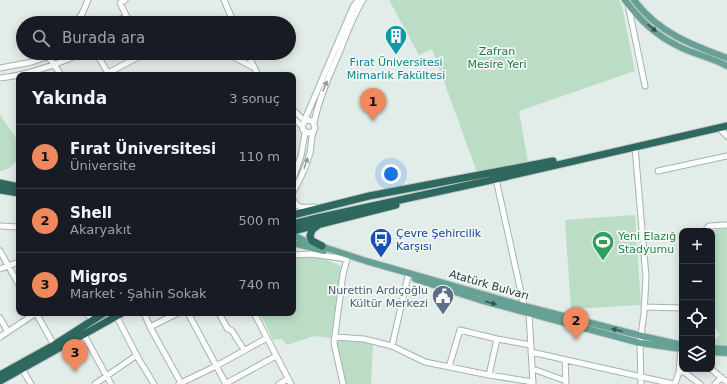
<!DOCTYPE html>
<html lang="tr">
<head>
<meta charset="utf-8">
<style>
	body { margin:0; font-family:"DejaVu Sans",sans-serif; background:#242831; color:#f1f3f6 }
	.controls { position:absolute; right:12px; bottom:12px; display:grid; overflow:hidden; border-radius:8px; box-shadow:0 2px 10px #0003 }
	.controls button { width:36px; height:36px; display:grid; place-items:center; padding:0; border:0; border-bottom:1px solid #363941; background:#171b24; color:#f1f3f6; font:20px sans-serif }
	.you { position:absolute; left:391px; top:174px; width:14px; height:14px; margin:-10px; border:3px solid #fff; border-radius:50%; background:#1a73e8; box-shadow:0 0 0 6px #1a73e833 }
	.badge { display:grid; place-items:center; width:26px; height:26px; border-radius:50%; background:#ef885d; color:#111; font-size:13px; font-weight:700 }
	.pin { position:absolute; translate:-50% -33px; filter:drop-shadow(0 1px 2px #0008) }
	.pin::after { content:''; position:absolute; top:21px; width:14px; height:12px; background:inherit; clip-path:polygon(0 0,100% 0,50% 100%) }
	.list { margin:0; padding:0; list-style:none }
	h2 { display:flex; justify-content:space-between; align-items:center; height:52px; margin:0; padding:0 16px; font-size:17px }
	h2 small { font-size:13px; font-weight:400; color:#9ea1a6 }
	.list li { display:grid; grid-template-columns:26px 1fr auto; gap:12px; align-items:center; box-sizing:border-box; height:64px; padding:0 16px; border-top:1px solid #363941 }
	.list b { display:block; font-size:15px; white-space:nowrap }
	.list p { margin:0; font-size:13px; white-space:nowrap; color:#9ea1a6 }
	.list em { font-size:13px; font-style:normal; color:#9ea1a6 }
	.icon { flex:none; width:22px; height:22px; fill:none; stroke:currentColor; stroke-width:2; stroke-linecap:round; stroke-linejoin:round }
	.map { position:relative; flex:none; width:727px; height:384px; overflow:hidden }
	.search { position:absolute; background:#171b24; box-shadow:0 2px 10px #0003; left:16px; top:16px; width:280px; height:44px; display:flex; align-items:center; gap:10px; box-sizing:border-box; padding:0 14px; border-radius:22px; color:#9ea1a6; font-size:15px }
	.panel { position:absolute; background:#171b24; box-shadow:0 2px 10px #0003; left:16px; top:72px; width:280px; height:244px; border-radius:8px }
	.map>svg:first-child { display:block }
</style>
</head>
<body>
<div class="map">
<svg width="727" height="384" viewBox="0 0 727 384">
	<rect width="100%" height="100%" fill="#e2ece8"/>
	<path fill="#bbddc6" d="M389,0H619L622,6L635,71L519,111L528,162L477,172L432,49L419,55Z
		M0,115C5,123 15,135 19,144C23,156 12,170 0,171Z
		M635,215L641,305L571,309L565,220Z
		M727,228V345L712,344V342L720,335L712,323V231H709Z
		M293,257H320L341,266L331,338L314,336L287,345L282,339L273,340L260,313H293Z
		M336,341H352L373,344L371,384H346Z"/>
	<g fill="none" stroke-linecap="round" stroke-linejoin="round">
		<g stroke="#a5b4af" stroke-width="7">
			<path id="minor" d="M125,0L120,3L130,23
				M224,0L234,23
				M628,4L645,86
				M75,23L82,14L88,0
				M112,23L123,18L127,23
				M96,53L108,73L146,53
				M226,53L253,67
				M247,53L258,75
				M48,56L61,75
				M0,68L32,62L48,56L50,53
				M0,78C29,75 56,65 82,53
				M293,110L305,121
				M293,118L302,126
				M306,121V117L353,7L358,0
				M314,123C319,98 330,74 340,51C347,33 353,16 363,0
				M719,128L727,136
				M635,147L646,277L644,313L640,343L641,384
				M658,171L727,156
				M293,179L301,156L305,133
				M496,179L524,306
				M293,192C300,180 306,167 310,153C312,145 310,136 315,128L313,122L309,120L305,121L302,126L303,130L308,133L312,132
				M293,199C296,210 306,207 315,207
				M0,226L19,227
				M705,231L709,226L727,225
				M0,251L19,285
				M293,255L311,254L347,259L343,274L334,343L343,384
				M0,269L19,262
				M644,307L682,308
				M36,313L54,345
				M87,313L92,321
				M144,313L150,327L181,383
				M188,313L226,384
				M219,313L227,328L232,331L244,350
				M254,313L291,384
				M529,313L533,384
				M0,318L8,332
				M118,319L138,358L154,384
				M150,327L178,313
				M84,335L111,384
				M0,337L36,313
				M335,337L364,339L392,346L425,362L489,375L533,382
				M392,346L408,276
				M531,352L673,384
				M565,360L566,383
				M449,367L460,330L497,339L531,345
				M22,369L31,384
				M533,369L566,381
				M711,369L727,382
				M679,372L681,349
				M489,375L497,339
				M95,384L137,355
				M179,384L216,366L267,338
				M225,384L276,356
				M279,384L288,379
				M675,384L679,372H684L700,384
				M715,384L721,378"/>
		</g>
		<g stroke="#c1c9c7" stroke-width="8">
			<path id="major" d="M625,0C638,18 656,35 676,45C692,54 711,57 727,66
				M634,0C657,32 692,45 727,58
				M293,235L305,241L366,261L524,306L642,336L682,345
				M293,243L324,251
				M415,279L480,300L640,343L682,349
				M712,348L727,349
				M712,352L727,353"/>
		</g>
		<g stroke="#c1c9c7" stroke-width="9">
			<path id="highway" d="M0,183L19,187
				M0,190L19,193
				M293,215L369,196L553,161
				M293,224L317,218L496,179L727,126
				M317,226L312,230L310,236L312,241L322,246
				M293,231L396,205
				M0,375L54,345L104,313
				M0,381L122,313"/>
		</g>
		<use href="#minor" stroke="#fff" stroke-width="5"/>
		<use href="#major" stroke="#67a195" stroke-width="6"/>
		<use href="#highway" stroke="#2f685f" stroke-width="7"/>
	</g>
	<defs><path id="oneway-solid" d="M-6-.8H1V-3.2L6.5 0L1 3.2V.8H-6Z"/></defs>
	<g fill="#33564e">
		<use href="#oneway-solid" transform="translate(652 28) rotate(40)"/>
		<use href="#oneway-solid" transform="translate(491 303) rotate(16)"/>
		<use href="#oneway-solid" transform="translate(617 330) rotate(-166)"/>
	</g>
	<g fill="#909e9b">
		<use href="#oneway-solid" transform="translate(325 86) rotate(-68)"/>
		<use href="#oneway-solid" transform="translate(306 163) rotate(-71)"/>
	</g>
	<defs>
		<g id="building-pin" transform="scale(1.15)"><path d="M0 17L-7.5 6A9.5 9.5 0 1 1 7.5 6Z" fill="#0f9aa8" stroke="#f2f8f6"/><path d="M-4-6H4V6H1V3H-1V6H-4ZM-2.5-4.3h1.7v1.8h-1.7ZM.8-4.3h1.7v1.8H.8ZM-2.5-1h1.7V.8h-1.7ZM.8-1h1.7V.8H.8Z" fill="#fff"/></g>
		<g id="bus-pin" transform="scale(1.15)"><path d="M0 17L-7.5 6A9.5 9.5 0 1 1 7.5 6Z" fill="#1a4fb4" stroke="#f2f8f6"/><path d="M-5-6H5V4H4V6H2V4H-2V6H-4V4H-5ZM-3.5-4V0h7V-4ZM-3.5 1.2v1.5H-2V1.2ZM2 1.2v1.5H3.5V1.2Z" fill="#fff"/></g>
		<g id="stadium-pin" transform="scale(1.15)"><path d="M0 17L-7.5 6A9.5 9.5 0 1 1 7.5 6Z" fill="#2e9e5b" stroke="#f2f8f6"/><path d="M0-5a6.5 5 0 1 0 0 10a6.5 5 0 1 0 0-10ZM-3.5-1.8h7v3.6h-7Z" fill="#fff"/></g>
		<g id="civic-pin" transform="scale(1.15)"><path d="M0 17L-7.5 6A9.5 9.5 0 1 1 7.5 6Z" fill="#5c6f8a" stroke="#f2f8f6"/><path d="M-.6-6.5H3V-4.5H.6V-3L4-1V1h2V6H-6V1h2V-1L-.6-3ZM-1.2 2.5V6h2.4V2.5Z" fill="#fff"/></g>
	</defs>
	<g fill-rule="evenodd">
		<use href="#building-pin" x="396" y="36"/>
		<use href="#bus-pin" x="381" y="239"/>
		<use href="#stadium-pin" x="603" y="242"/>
		<use href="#civic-pin" x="443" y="296"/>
	</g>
	<g text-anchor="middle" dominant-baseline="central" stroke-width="3.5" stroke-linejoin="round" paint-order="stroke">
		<g font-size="11" fill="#2d734c" stroke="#f2f8f6">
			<text x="497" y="51">Zafran<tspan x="497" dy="13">Mesire Yeri</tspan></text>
		</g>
		<g font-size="11" fill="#0d838f" stroke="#f2f8f6">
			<text x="396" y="62">Fırat Üniversitesi<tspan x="396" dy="13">Mimarlık Fakültesi</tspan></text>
		</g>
		<g font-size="11" fill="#164399" stroke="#f2f8f6" text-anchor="start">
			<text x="396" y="233">Çevre Şehircilik<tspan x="396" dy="13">Karşısı</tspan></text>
		</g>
		<g font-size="11" fill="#27864d" stroke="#f2f8f6" text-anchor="start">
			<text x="618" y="236">Yeni Elazığ<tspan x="618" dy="13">Stadyumu</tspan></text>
		</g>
		<g font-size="11" fill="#223d37" stroke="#f2f8f6">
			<text transform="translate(489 285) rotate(16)">Atatürk Bulvarı</text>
		</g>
		<g font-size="11" fill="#4e5e75" stroke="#f2f8f6" text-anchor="end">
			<text x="428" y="290">Nurettin Ardıçoğlu<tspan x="428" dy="13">Kültür Merkezi</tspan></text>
		</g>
	</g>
</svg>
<div class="controls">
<button>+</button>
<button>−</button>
<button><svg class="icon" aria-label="locate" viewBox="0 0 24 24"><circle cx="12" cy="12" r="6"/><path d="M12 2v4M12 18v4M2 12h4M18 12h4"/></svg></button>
<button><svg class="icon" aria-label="layers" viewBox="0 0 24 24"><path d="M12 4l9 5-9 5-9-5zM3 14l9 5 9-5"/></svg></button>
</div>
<div class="you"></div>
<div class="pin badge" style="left:373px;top:121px">1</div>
<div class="pin badge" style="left:576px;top:340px">2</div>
<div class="pin badge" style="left:75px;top:372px">3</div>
<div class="search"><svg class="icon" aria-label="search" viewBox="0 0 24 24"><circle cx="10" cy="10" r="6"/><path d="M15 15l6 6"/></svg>Burada ara</div>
<section class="panel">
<h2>Yakında<small>3 sonuç</small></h2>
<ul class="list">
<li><span class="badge">1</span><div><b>Fırat Üniversitesi</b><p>Üniversite</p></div><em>110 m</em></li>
<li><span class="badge">2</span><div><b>Shell</b><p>Akaryakıt</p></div><em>500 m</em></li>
<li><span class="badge">3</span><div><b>Migros</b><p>Market · Şahin Sokak</p></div><em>740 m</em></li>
</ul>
</section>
</div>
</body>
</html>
